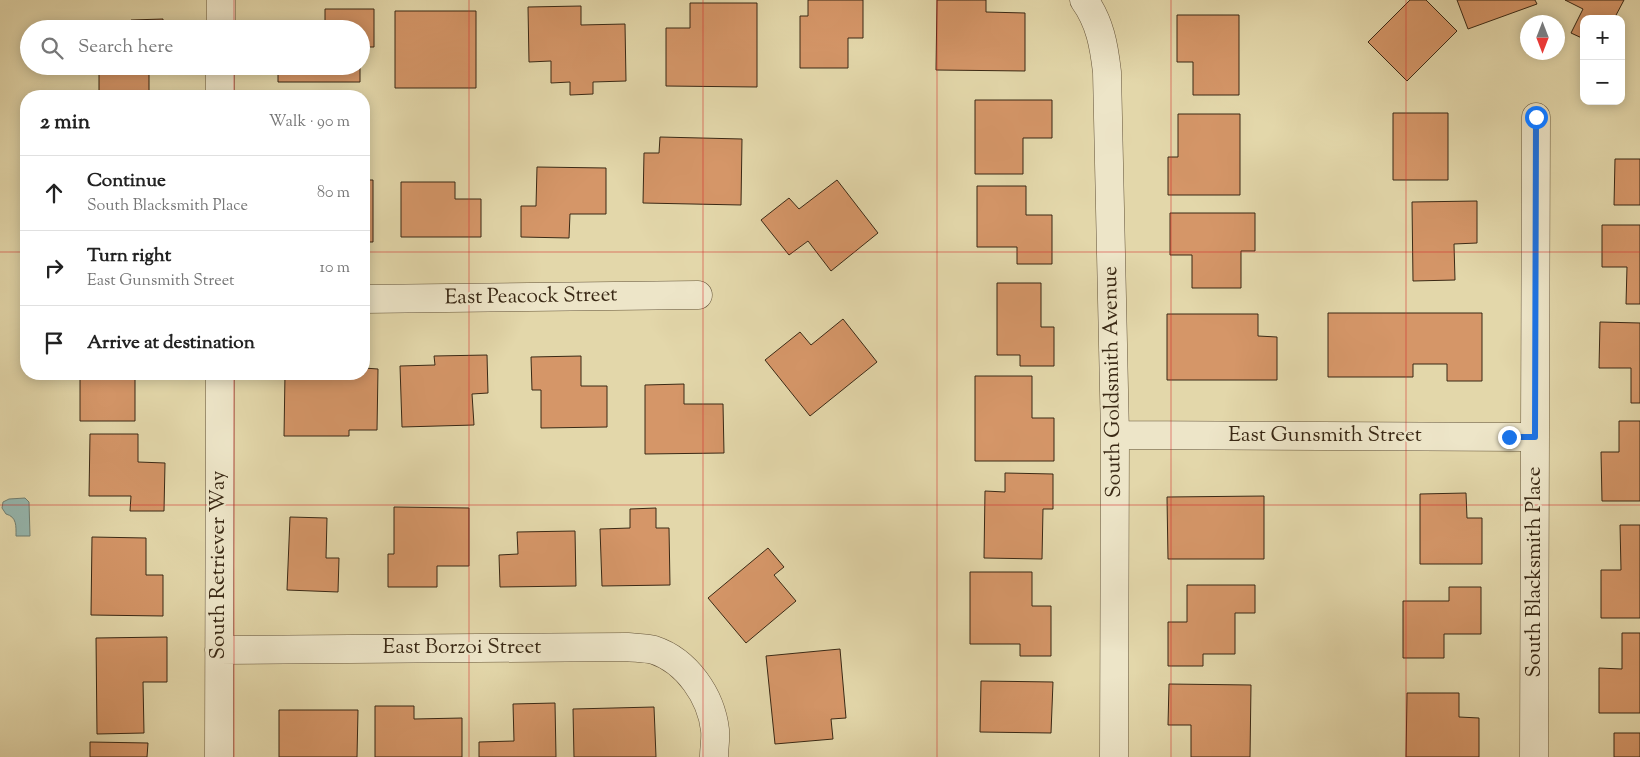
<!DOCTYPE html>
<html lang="en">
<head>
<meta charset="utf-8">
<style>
	body { margin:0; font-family:"Sorts Mill Goudy",serif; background:#f2f2f2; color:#222 }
	.controls { position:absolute; right:15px; top:15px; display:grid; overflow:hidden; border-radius:10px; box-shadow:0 2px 12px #0003 }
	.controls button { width:45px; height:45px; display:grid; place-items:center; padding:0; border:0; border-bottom:1px solid #e0e0e0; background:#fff; color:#222; font:25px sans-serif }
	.compass { position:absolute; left:1520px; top:15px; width:45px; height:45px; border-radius:50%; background:#fff; box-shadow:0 2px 12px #0003; rotate:180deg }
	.stop { position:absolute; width:15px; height:15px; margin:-11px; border:4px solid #1a73e8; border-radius:50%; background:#fff }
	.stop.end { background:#1a73e8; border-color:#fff; box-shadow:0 1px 5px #0008 }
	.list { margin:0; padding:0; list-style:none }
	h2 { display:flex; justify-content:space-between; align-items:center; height:65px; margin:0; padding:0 20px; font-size:21px }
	h2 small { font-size:16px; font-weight:400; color:#767676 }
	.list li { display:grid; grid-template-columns:32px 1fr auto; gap:15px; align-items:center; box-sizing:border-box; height:75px; padding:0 20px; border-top:1px solid #e0e0e0 }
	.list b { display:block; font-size:19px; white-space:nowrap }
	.list p { margin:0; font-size:16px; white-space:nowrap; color:#767676 }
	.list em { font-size:16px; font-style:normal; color:#767676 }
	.icon { flex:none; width:28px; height:28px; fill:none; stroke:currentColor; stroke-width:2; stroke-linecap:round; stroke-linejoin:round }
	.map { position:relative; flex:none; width:1640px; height:757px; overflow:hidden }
	.search { position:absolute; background:#fff; box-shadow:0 2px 12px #0003; left:20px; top:20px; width:350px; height:55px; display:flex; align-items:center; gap:12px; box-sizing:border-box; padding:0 18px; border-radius:28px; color:#767676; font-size:19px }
	.panel { position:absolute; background:#fff; box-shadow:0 2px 12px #0003; left:20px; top:90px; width:350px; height:290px; border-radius:20px }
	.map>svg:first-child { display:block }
</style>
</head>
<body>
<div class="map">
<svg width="1640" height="757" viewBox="0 0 1640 757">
	<rect width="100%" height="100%" fill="#e3d7aa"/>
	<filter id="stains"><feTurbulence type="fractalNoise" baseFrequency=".004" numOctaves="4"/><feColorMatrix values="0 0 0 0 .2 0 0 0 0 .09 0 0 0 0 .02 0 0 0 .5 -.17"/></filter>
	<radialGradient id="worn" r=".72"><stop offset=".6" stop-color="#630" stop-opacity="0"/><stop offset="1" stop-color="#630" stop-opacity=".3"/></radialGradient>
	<path fill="#96b8b0" stroke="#717f72" d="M25,498L29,502L30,536H16C16,526 17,517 6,514L2,508L3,502L9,499Z"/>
	<path fill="#d59668" stroke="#3a2915" d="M808,0H863V38H848V68H800V16H808Z
		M937,0H986V12L1025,13V71L936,70Z
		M1410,0H1426L1457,31L1407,81L1368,42Z
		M1457,0H1535L1537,4L1468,29Z
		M1565,0H1624L1614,19H1584V39L1571,33L1583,9Z
		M690,3H757V87L666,86V28H690Z
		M581,6V25L625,24L626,81L593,82V94L570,95V82L551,83V61L529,62L528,7Z
		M325,9H374V47H361V29H325Z
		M395,11H476V88H395Z
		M1177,15H1239V95H1193V62H1177Z
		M163,19V29H131V20Z
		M99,66H149V96H99Z
		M278,66H360V82H278Z
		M975,100H1052V138H1023V174H975Z
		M1393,113H1448V180H1393Z
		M1178,114H1240V195H1168V157H1178Z
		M660,137L742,139L741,205L643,203L644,153H659Z
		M1615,159H1640V205H1614Z
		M537,167L606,168V214H570L569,238L521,237V206H536Z
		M364,180H373V242H364Z
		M837,180L878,233L831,271L808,241L789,255L761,220L789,198L799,209Z
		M401,182H455V199H481V237H401Z
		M977,186H1026V215H1052V264H1017V247H977Z
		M1477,201V243L1454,244L1455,280L1413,281L1412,202Z
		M1170,213H1255V251H1241V288H1192V255H1170Z
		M1602,225H1640V304H1626L1627,267H1602Z
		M997,283H1041V327H1054V366H1020V355H997Z
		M1328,313H1482V381H1447V364H1413V377H1328Z
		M1167,314H1258V336L1277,337V380H1167Z
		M843,319L877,362L810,416L765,360L800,332L811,345Z
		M1600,322L1640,323V403H1631V368H1599Z
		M487,355L488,393L472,394L474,425L402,427L400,366L435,365L434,356Z
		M581,356V386H607V427L541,428V390H532L531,357Z
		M364,368L378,369L377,430H349V436H284L285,374H364Z
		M80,374H135V421H80Z
		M975,376H1032V418H1054V461H975Z
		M684,384V404H723L724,453L645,454V385Z
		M1619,421H1640V501H1602L1601,452H1619Z
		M90,434H138V462L165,463L164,511H130L131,496H89Z
		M1005,473L1053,474V509H1043L1042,559L984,558L985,491L1005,492Z
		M1466,493L1467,518H1482V564H1420V494Z
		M1264,496V559H1168L1167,497Z
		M394,507L469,508V566H437V587H388V554H394Z
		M656,508V528H669L670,585L602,586L600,529L630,528V509Z
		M290,517L327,518L326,558H339L338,592L287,590Z
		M1620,525H1640V618H1601V570H1621Z
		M575,531L576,586L500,587L499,555L518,554L517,532Z
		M92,537L146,538V575H163V616L91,615Z
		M768,548L784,567L774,575L796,601L746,643L708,598Z
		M970,572H1032V606H1051V656H1020V644H970Z
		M1187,585H1255V613H1235V654H1203V666H1168V622H1187Z
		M1449,587H1481V634H1444V658H1403V601H1449Z
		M1622,633H1640V713H1599V668L1622,669Z
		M167,637V682H143L144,733L97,734L96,638Z
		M840,649L846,718L831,719L833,739L775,744L766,656Z
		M981,681L1053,682L1051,733L980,732Z
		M1169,684L1251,685L1250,757H1191V725H1168Z
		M1407,693H1459V717L1479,718V757H1406Z
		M555,703L556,757H479V742L514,741L513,704Z
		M375,706H414V719L462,718V757H375Z
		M654,707L656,757H574L573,709Z
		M279,710H358L357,757H279Z
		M1614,733H1640V757H1614Z
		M90,742L148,743L147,757H90Z"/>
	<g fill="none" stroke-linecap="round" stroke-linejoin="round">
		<g stroke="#64543a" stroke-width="29">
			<path id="minor" d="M1084,0C1100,22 1104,46 1107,72L1115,435L1114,757
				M221,29V0
				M220,96V66
				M364,299L698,295
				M1115,435L1535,437
				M219,650L627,647C635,648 645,648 654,650C687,661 711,696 715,730C716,739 714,748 714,757
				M219,757L220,374
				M1534,757L1536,117"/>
		</g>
		<use href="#minor" stroke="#ede5c8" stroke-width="28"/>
	</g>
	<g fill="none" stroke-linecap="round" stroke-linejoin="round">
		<path stroke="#1a73e8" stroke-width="6" d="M1509,437H1535L1536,117"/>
	</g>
	<path fill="none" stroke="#d62828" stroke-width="1" stroke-opacity="0.55" d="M234,0V29M469,0V757M703,0V757M937,0V757M1171,0V757M1406,0V757M234,66V96M0,252H26M364,252H1640M234,374V757M0,505H1640"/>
	<g text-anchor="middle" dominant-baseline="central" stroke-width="4" stroke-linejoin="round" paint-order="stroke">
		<g font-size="21" fill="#3a2915" stroke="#ede5c8">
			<text transform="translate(531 297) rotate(-1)">East Peacock Street</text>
			<text transform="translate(1113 382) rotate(-91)">South Goldsmith Avenue</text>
			<text x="1325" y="436">East Gunsmith Street</text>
			<text transform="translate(219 565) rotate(-90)">South Retriever Way</text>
			<text transform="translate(1535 572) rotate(-90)">South Blacksmith Place</text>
			<text x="462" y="648">East Borzoi Street</text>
		</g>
	</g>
	<rect width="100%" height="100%" filter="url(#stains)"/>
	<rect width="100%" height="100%" fill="url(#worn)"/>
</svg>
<div class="controls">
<button>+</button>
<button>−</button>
</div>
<svg class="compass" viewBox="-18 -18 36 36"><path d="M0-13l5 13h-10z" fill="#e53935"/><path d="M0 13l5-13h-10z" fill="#767676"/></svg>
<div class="stop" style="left:1536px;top:117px"></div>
<div class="stop end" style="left:1509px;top:437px"></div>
<div class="search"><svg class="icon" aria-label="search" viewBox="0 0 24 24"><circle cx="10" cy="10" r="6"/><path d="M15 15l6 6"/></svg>Search here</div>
<section class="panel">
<h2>2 min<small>Walk · 90 m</small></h2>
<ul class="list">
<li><svg class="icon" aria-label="ahead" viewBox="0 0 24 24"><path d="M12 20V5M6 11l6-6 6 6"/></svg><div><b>Continue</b><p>South Blacksmith Place</p></div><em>80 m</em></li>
<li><svg class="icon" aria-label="right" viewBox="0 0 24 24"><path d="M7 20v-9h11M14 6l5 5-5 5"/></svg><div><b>Turn right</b><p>East Gunsmith Street</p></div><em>10 m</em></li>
<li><svg class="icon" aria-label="arrive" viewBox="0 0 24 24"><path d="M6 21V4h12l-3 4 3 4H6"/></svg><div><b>Arrive at destination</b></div></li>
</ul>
</section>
</div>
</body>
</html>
